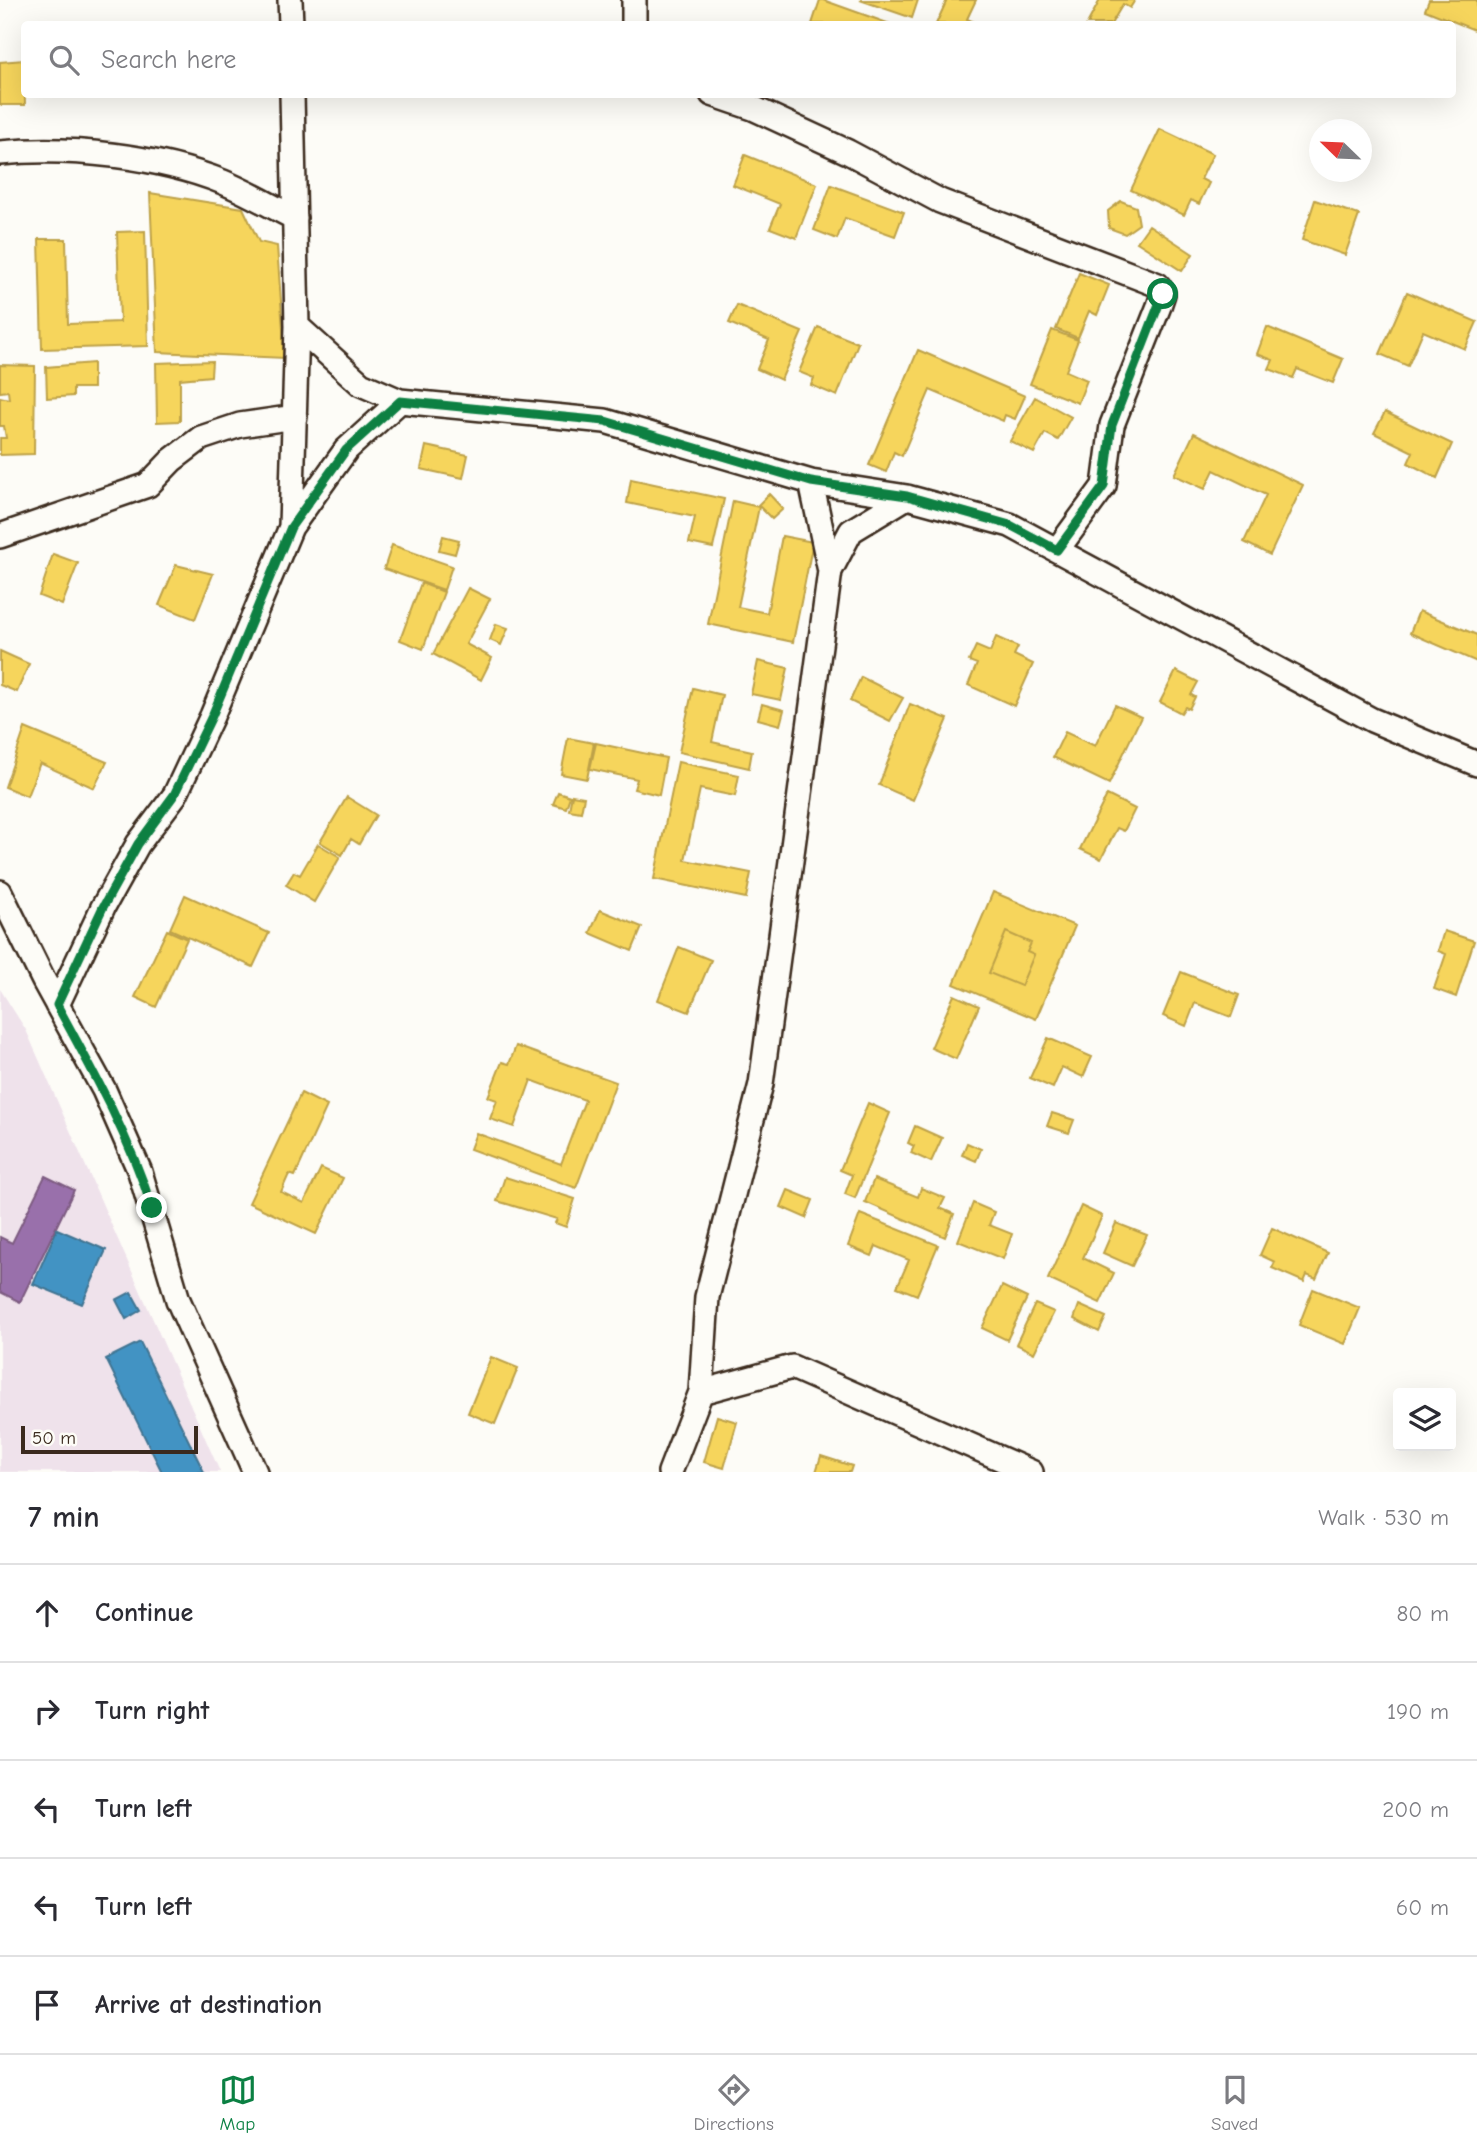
<!DOCTYPE html>
<html lang="en">
<head>
<meta charset="utf-8">
<style>
	body { margin:0; font-family:"Comic Neue",sans-serif; background:#f2f2f3; color:#2b2b33 }
	.controls { position:absolute; right:21px; bottom:21px; display:grid; overflow:hidden; border-radius:7px; box-shadow:0 7px 28px #0002 }
	.controls button { width:63px; height:63px; display:grid; place-items:center; padding:0; border:0; border-bottom:2px solid #e1e1e2; background:#fff; color:#2b2b33; font:35px sans-serif }
	.compass { position:absolute; left:1309px; top:119px; width:63px; height:63px; border-radius:50%; background:#fff; box-shadow:0 7px 28px #0002; rotate:293deg }
	.scale { position:absolute; left:21px; bottom:18px; width:177px; box-sizing:border-box; padding-left:7px; border:4px solid #3b2a1e; border-top:0; font-size:19px; line-height:24px; white-space:nowrap; color:#3b2a1e; -webkit-text-stroke:5px #fdfcf7; paint-order:stroke }
	.stop { position:absolute; width:21px; height:21px; margin:-16px; border:5px solid #0b8043; border-radius:50%; background:#fff }
	.stop.end { background:#0b8043; border-color:#fff; box-shadow:0 2px 7px #0008 }
	.list { margin:0; padding:0; list-style:none }
	h2 { display:flex; justify-content:space-between; align-items:center; height:91px; margin:0; padding:0 28px; font-size:30px }
	h2 small { font-size:23px; font-weight:400; color:#7c7c81 }
	.list li { display:grid; grid-template-columns:46px 1fr auto; gap:21px; align-items:center; box-sizing:border-box; height:98px; padding:0 28px; border-top:2px solid #e1e1e2 }
	.list b { display:block; font-size:26px; white-space:nowrap }
	.list em { font-size:23px; font-style:normal; color:#7c7c81 }
	.icon { flex:none; width:38px; height:38px; fill:none; stroke:currentColor; stroke-width:2; stroke-linecap:round; stroke-linejoin:round }
	.map { position:relative; flex:none; width:1477px; height:1472px; overflow:hidden }
	.search { position:absolute; background:#fff; box-shadow:0 7px 28px #0002; left:21px; right:21px; top:21px; height:77px; display:flex; align-items:center; gap:18px; box-sizing:border-box; padding:0 24px; border-radius:7px; color:#7c7c81; font-size:26px }
	.sheet { height:581px; background:#fff }
	nav { display:flex; justify-content:space-around; align-items:center; box-sizing:border-box; height:98px; border-top:2px solid #e1e1e2; background:#fff; font-size:19px; color:#7c7c81 }
	nav a { display:grid; justify-items:center; gap:4px }
	nav .on { color:#0b8043 }
	.map>svg:first-child { display:block }
</style>
</head>
<body>
<div class="map">
<svg width="1477" height="1472" viewBox="0 0 1477 1472">
	<rect width="100%" height="100%" fill="#fdfcf7"/>
	<filter id="ink" filterUnits="userSpaceOnUse"><feTurbulence type="fractalNoise" baseFrequency=".0143" numOctaves="2"/><feDisplacementMap in="SourceGraphic" scale="14" xChannelSelector="R" yChannelSelector="G"/><feConvolveMatrix kernelMatrix="1 2 1 2 8 2 1 2 1" color-interpolation-filters="sRGB"/></filter>
	<g filter="url(#ink)">
		<path fill="#efe2eb" d="M0,989L26,1030L220,1472H0Z"/>
		<path fill="#f6d55c" stroke="#bea249" stroke-width="2" fill-rule="evenodd" d="M820,0H823L890,24H812Z
			M860,0H918L912,18Z
			M947,0H976L967,19L979,24H936Z
			M1100,0H1135L1130,8L1123,4L1111,24H1087Z
			M1429,0H1477V31L1425,10Z
			M24,60L25,105H0V62Z
			M1160,129L1213,154L1201,179L1209,183L1199,204L1191,200L1184,215L1131,190Z
			M745,155L817,184L796,238L770,228L780,204L733,185Z
			M831,185L904,212L895,236L845,218L837,239L814,230Z
			M150,193L243,208L259,242L277,246L285,358L157,352Z
			M1315,200L1359,215L1345,255L1302,240Z
			M1121,201L1136,207L1139,224L1125,234L1109,228L1108,211Z
			M1149,225L1193,254L1182,271L1137,242Z
			M145,231L148,346L42,349L39,239H66L68,324L120,322L117,232Z
			M1079,273L1109,285L1097,315L1089,311L1078,338L1056,329Z
			M1407,292L1477,322L1465,349L1423,331L1408,366L1380,354Z
			M737,305L802,332L781,380L757,369L769,340L729,323Z
			M818,327L858,343L837,396L811,385L814,378L799,372Z
			M1267,327L1343,359L1333,383L1297,369L1293,378L1269,369L1273,360L1257,354Z
			M1052,330L1078,340L1066,371L1087,380L1078,403L1030,384Z
			M918,350L1025,396L1015,419L1005,415L1003,421L930,390L902,456L894,452L886,472L869,465Z
			M212,361L211,376L180,379V421L157,422L156,363Z
			M93,363V388H73V396L47,398L46,367Z
			M0,365L35,366L34,454L0,455V438H6L4,426H0V397L9,399L8,391L0,392Z
			M1035,397L1071,417L1058,440L1045,433L1034,453L1010,441Z
			M1385,412L1452,444L1437,478L1408,463L1413,452L1374,433Z
			M1194,433L1303,485L1270,555L1244,542L1266,495L1214,470L1205,489L1174,475Z
			M426,446L468,455L463,478L421,469Z
			M631,479L724,499L713,548L689,543L695,517L627,503Z
			M769,494L783,509L772,519L758,505Z
			M733,501L759,507L738,607L767,613L782,536L813,542L793,642L708,624Z
			M443,536L459,540L455,554L439,550Z
			M392,545L452,566L444,590L384,569Z
			M53,554L78,563L62,605L39,596Z
			M176,565L213,574L195,619L159,605Z
			M421,583L444,592L423,649L400,640Z
			M468,588L490,599L466,644L492,658L481,680L433,654Z
			M1419,611L1477,635V662L1410,633Z
			M496,624L508,628L501,645L490,640Z
			M996,637L1018,647L1014,655L1033,664L1014,706L968,685L977,664L969,661L976,646L990,652Z
			M0,651L29,664L17,692L0,685Z
			M758,661L788,668L781,700L751,694Z
			M1176,671L1198,682L1191,695L1195,697L1189,709L1185,707L1181,713L1160,702Z
			M861,677L903,698L890,721L850,701Z
			M693,688L722,695L712,742L752,751L749,768L679,752Z
			M762,704L784,710L780,725L758,719Z
			M910,704L948,719L913,800L879,785Z
			M1115,705L1141,717L1109,784L1053,757L1065,732L1095,746Z
			M25,728L107,762L94,788L40,763L27,796L5,787Z
			M568,738L594,743L587,779L561,774Z
			M596,743L666,758L659,795L634,789L637,779L590,769Z
			M678,762L739,775L735,796L700,789L685,860L751,873L746,898L654,879Z
			M558,792L570,796L566,808L553,804Z
			M572,795L584,797L581,812L569,810Z
			M1107,795L1135,809L1124,831L1117,828L1101,859L1080,849Z
			M347,797L376,815L359,844L351,839L342,855L320,842Z
			M318,844L340,857L314,902L286,885L294,872L300,875Z
			M993,892L1075,926L1036,1019L954,984ZM1006,932L1031,943L1027,952L1034,955L1021,986L989,973Z
			M185,895L269,933L253,967L170,929Z
			M600,910L642,927L632,951L590,933Z
			M167,930L187,939L156,1007L135,997Z
			M1444,931L1474,941L1456,997L1434,989L1446,954L1438,951Z
			M1006,932L1031,943L1027,952L1034,955L1021,986L989,973Z
			M679,947L711,960L689,1012L658,1000Z
			M1181,972L1239,995L1231,1017L1195,1003L1186,1026L1163,1016Z
			M954,995L979,1006L956,1059L931,1048Z
			M1048,1038L1092,1057L1083,1077L1062,1067L1053,1088L1030,1078Z
			M516,1046L616,1082L576,1188L470,1149L476,1133L561,1164L585,1100L531,1080L514,1127L490,1119L497,1100L488,1097L502,1062L509,1064Z
			M301,1093L327,1106L295,1176L289,1174L281,1192L304,1203L321,1168L343,1178L316,1234L249,1203Z
			M868,1103L890,1113L855,1198L845,1194L852,1175L840,1170Z
			M1052,1113L1074,1120L1069,1133L1047,1126Z
			M915,1126L942,1138L931,1162L911,1153L914,1146L908,1143Z
			M967,1143L981,1149L976,1161L962,1155Z
			M505,1177L575,1199L566,1227L555,1223L557,1219L497,1201Z
			M874,1179L918,1197L921,1188L945,1198L940,1208L954,1214L945,1237L865,1202Z
			M788,1190L813,1200L806,1218L781,1207Z
			M973,1203L994,1212L989,1225L1012,1234L1003,1259L958,1241Z
			M1081,1206L1102,1216L1083,1258L1114,1273L1100,1303L1048,1279Z
			M860,1214L938,1245L917,1295L897,1287L909,1260L876,1246L872,1256L848,1246Z
			M1116,1223L1147,1235L1132,1266L1103,1253Z
			M1272,1228L1328,1253L1316,1279L1307,1275L1304,1282L1272,1268L1275,1262L1260,1255Z
			M1002,1286L1027,1298L1007,1340L982,1328Z
			M1313,1289L1360,1308L1345,1344L1299,1325Z
			M1035,1304L1054,1312L1034,1353L1016,1344Z
			M1079,1305L1106,1317L1099,1332L1074,1319Z
			M491,1357L518,1368L495,1424L468,1413Z
			M717,1416L737,1422L724,1468L704,1462Z
			M821,1456L852,1466L850,1472H816Z"/>
		<path fill="#9970ab" stroke="#7d5b81" stroke-width="2" d="M45,1176L74,1190L20,1302L0,1292V1237L12,1243Z"/>
		<path fill="#4393c3" stroke="#417492" stroke-width="2" d="M57,1229L106,1250L82,1304L33,1284Z
			M131,1292L141,1310L126,1319L116,1300Z
			M140,1342L204,1472H162L106,1359Z"/>
		<g fill="none" stroke-linecap="round" stroke-linejoin="round">
			<g stroke="#3b2a1e" stroke-width="28">
				<path id="street" d="M290,0L291,24
					M634,0V24
					M292,94L297,326L361,384L400,401L605,421L811,482L907,497L1010,525L1372,720L1477,764
					M712,94L753,108L848,152L940,201L1158,285L1163,294L1159,306L1112,425L1104,486L1057,550
					M0,153C69,146 158,156 223,182C247,192 271,206 295,218
					M811,482L830,571
					M291,526L297,326
					M0,536L148,485L172,460L201,438L240,425L295,417
					M0,892L44,981L104,1090L140,1172L178,1300L255,1472
					M57,1005L103,907L138,844L175,795L212,716L291,527L346,450L400,401
					M701,1392L792,1367L1031,1472
					M670,1472L701,1392L707,1297L761,1084L830,571L851,531L907,497"/>
			</g>
			<use href="#street" stroke="#fdfcf7" stroke-width="23"/>
		</g>
	</g>
	<g fill="none" stroke-linecap="round" stroke-linejoin="round" filter="url(#ink)">
		<path stroke="#0b8043" stroke-width="9" d="M152,1208C129,1136 93,1071 57,1005L103,907L138,844L174,795L212,716L291,527L346,450L400,401L605,421L811,482L907,496L1010,525L1057,550L1104,486L1112,425L1163,294"/>
	</g>
</svg>
<div class="controls">
<button><svg class="icon" aria-label="layers" viewBox="0 0 24 24"><path d="M12 4l9 5-9 5-9-5zM3 14l9 5 9-5"/></svg></button>
</div>
<svg class="compass" viewBox="-18 -18 36 36"><path d="M0-13l5 13h-10z" fill="#e53935"/><path d="M0 13l5-13h-10z" fill="#7c7c81"/></svg>
<div class="scale">50 m</div>
<div class="stop" style="left:1163px;top:294px"></div>
<div class="stop end" style="left:152px;top:1208px"></div>
<div class="search"><svg class="icon" aria-label="search" viewBox="0 0 24 24"><circle cx="10" cy="10" r="6"/><path d="M15 15l6 6"/></svg>Search here</div>
</div>
<section class="sheet">
<h2>7 min<small>Walk · 530 m</small></h2>
<ul class="list">
<li><svg class="icon" aria-label="ahead" viewBox="0 0 24 24"><path d="M12 20V5M6 11l6-6 6 6"/></svg><div><b>Continue</b></div><em>80 m</em></li>
<li><svg class="icon" aria-label="right" viewBox="0 0 24 24"><path d="M7 20v-9h11M14 6l5 5-5 5"/></svg><div><b>Turn right</b></div><em>190 m</em></li>
<li><svg class="icon" aria-label="left" viewBox="0 0 24 24"><path d="M17 20v-9H6M10 6l-5 5 5 5"/></svg><div><b>Turn left</b></div><em>200 m</em></li>
<li><svg class="icon" aria-label="left" viewBox="0 0 24 24"><path d="M17 20v-9H6M10 6l-5 5 5 5"/></svg><div><b>Turn left</b></div><em>60 m</em></li>
<li><svg class="icon" aria-label="arrive" viewBox="0 0 24 24"><path d="M6 21V4h12l-3 4 3 4H6"/></svg><div><b>Arrive at destination</b></div></li>
</ul>
</section>
<nav>
<a class="on"><svg class="icon" aria-label="map" viewBox="0 0 24 24"><path d="M3 6l6-2 6 2 6-2v14l-6 2-6-2-6 2zM9 4v14M15 6v14"/></svg>Map</a>
<a><svg class="icon" aria-label="directions" viewBox="0 0 24 24"><path d="M12 3l9 9-9 9-9-9zM9 14v-3h6M13 9l2 2-2 2"/></svg>Directions</a>
<a><svg class="icon" aria-label="saved" viewBox="0 0 24 24"><path d="M7 4h10v16l-5-4-5 4z"/></svg>Saved</a>
</nav>
</body>
</html>
